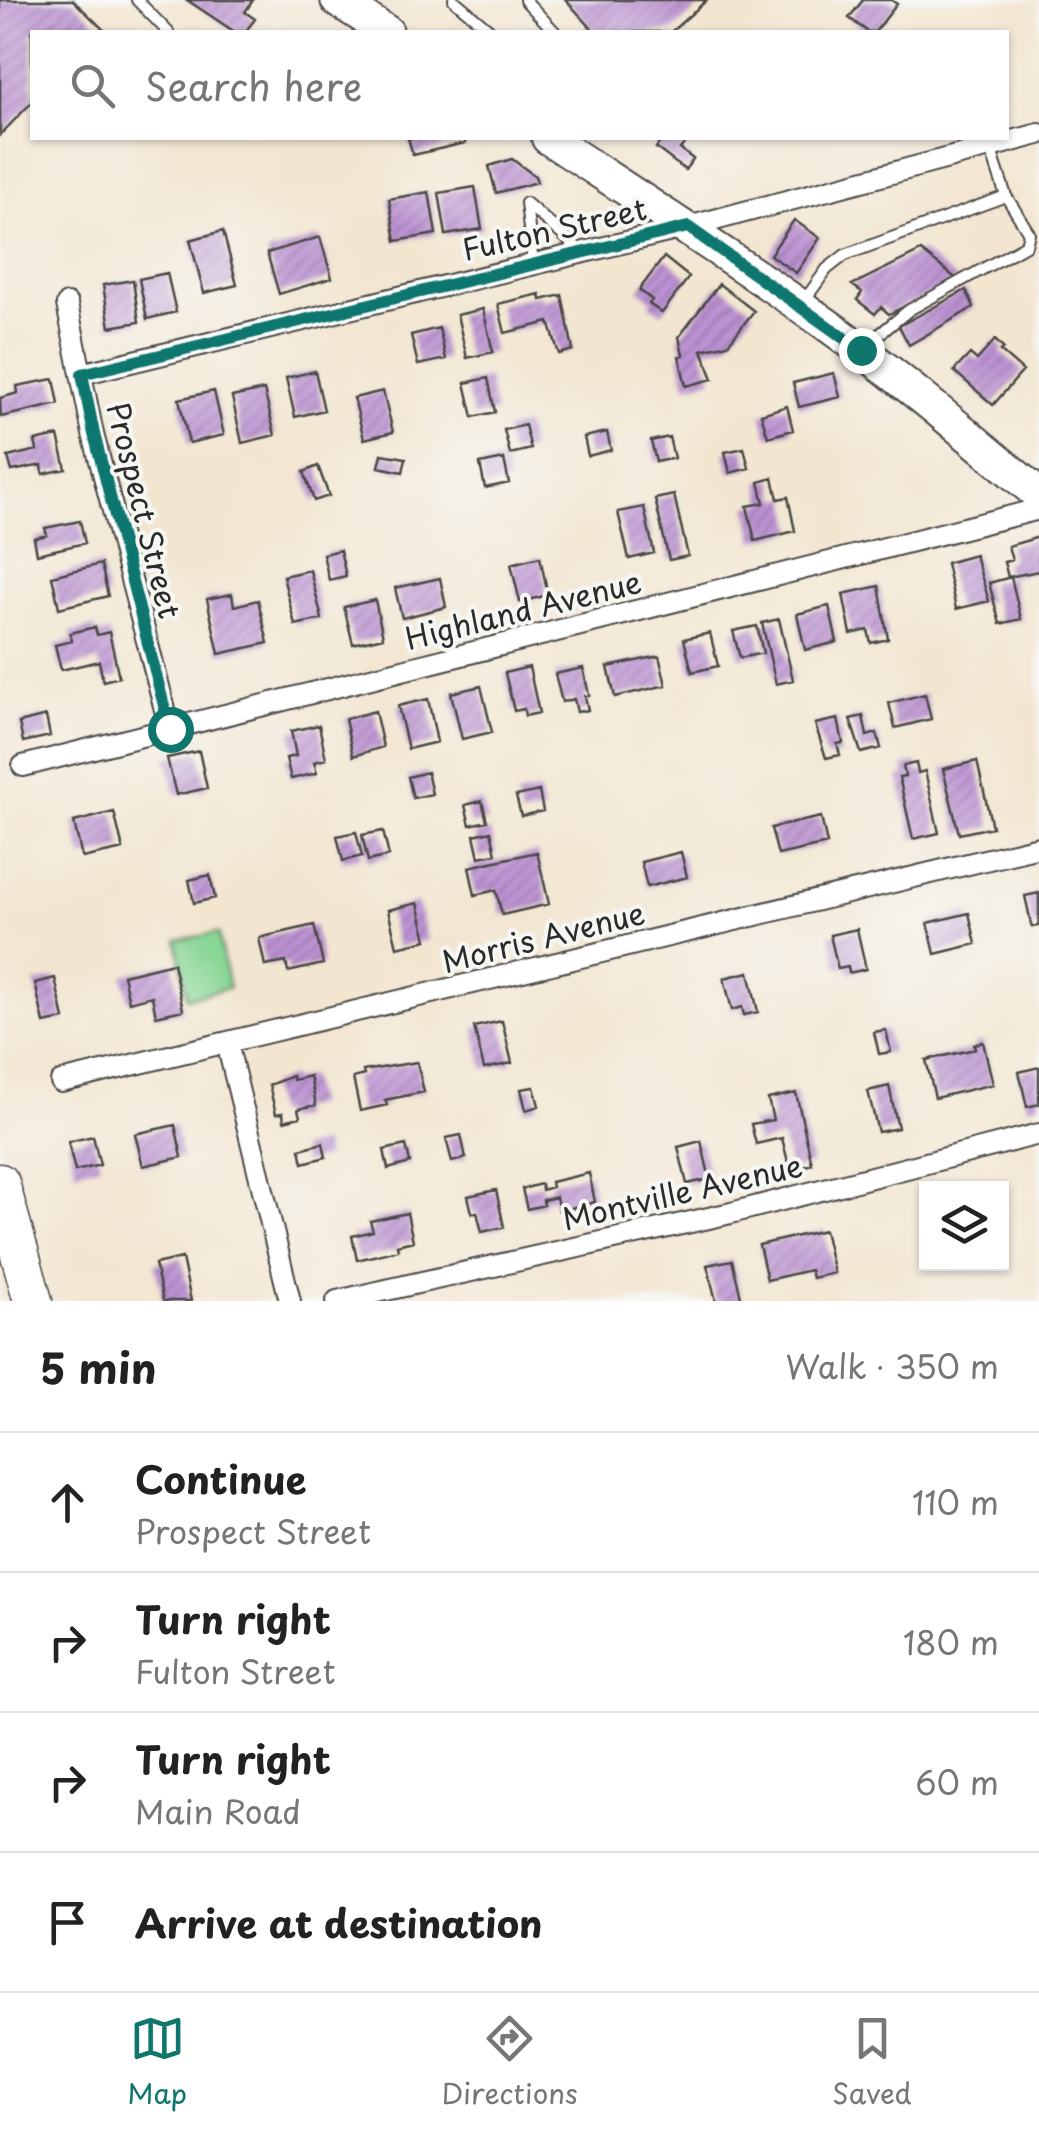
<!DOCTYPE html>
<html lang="en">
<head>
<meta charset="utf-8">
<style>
	body { margin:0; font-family:"Playpen Sans",sans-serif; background:#f6f6f6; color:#222 }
	.controls { position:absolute; right:30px; bottom:30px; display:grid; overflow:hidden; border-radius:0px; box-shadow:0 2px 8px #0004 }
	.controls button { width:90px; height:90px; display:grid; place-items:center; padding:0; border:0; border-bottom:2px solid #e0e0e0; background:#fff; color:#222; font:50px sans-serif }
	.stop { position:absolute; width:30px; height:30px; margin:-22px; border:8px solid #0f766e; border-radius:50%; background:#fff }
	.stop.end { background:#0f766e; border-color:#fff; box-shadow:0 2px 10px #0008 }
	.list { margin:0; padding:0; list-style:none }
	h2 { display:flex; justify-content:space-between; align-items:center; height:130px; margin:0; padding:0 40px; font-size:42px }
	h2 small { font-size:32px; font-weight:400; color:#767676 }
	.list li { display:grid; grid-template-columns:65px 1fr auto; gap:30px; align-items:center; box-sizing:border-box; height:140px; padding:0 40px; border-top:2px solid #e0e0e0 }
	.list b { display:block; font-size:38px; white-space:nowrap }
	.list p { margin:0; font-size:32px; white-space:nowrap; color:#767676 }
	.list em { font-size:32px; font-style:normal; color:#767676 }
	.icon { flex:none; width:55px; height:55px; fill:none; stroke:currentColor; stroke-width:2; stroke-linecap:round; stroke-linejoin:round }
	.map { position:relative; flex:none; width:1039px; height:1301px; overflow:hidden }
	.search { position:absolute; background:#fff; box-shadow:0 2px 8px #0004; left:30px; right:30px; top:30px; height:110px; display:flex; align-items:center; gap:25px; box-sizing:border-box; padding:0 35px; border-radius:0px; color:#767676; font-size:38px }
	.sheet { height:690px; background:#fff }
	nav { display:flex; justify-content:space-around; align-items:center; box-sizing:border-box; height:140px; border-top:2px solid #e0e0e0; background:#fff; font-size:28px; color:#767676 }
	nav a { display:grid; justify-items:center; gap:5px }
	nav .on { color:#0f766e }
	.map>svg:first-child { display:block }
</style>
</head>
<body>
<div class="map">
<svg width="1039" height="1301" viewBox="0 0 1039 1301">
	<defs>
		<pattern id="building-hatch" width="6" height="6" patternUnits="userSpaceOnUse" patternTransform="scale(2.5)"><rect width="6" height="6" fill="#bc92d3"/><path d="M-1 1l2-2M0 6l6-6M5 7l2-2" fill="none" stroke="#9977ab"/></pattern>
	</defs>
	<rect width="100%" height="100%" fill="#f6f6f2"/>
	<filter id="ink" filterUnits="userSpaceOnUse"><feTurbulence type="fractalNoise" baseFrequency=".01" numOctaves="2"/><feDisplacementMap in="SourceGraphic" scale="20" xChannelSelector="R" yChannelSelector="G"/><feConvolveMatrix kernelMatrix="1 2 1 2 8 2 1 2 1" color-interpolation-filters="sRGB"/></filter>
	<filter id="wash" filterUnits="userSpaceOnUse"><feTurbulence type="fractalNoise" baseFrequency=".0048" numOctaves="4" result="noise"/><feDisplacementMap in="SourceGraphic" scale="40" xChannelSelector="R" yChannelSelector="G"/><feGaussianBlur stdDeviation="2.25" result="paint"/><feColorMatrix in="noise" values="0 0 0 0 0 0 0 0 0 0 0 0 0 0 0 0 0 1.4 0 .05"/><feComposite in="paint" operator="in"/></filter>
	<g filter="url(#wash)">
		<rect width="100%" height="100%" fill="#f3e6d1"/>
		<path fill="#88d695" stroke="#5a8060" stroke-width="2.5" d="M218,933L229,988L187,998L177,940Z"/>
		<g id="blocks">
			<path fill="url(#building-hatch)" d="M0,0H73L104,30L32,32V102L0,135Z
				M187,0H253L245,12L255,19L245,32H235Z
				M566,0H707L671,32H595Z
				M863,0H891L897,4L875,32H868L849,18Z
				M408,138H464L465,143L413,155Z
				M663,138H689L680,149L693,159L685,170L656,148Z
				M512,159L535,176L537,182L496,193L489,166Z
				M475,187L482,229L446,235L439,193Z
				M429,192L436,234L396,241L389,199Z
				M794,220L820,238L796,273L770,255Z
				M223,231L237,285L204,293L190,240Z
				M320,237L332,278L279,294L267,253Z
				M921,251L958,280L889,314L881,307L875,314L857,300L862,292L852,285Z
				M664,257L689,277L662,313L649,304L652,300L639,290Z
				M167,273L176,312L147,319L139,279Z
				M133,280L139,322L110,327L103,285Z
				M719,284L754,311L728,344L702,350L713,379L686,386L679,356L683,355L679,337Z
				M966,290L974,307L909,345L899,326Z
				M540,294L541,300L562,295L573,350L559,354L549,322L505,333L498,304Z
				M483,309L493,352L467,358L457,315Z
				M439,328L446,359L418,365L411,335Z
				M995,340L1003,348L1000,351L1023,371L993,405L954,371L970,354L977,360Z
				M315,371L324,410L295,417L286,378Z
				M834,373L840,397L799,407L793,383Z
				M488,378L495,412L473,417L465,383Z
				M54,379L59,404L1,417L0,398L18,393L17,386Z
				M264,390L275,435L242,443L232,397Z
				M214,391L224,435L189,443L179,399Z
				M383,391L393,432L364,439L354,398Z
				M787,406L793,430L768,437L761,414Z
				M525,425L531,449L510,454L504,430Z
				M607,432L611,450L588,456L584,437Z
				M58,436L66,469L43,474L42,465L12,471L8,457L37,450L35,441Z
				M669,437L674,458L656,462L651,441Z
				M744,448L749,468L730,473L725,452Z
				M382,454L406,458L403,472L379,467Z
				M504,459L509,483L485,488L480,464Z
				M318,466L329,496L314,501L304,472Z
				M773,478L778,499L788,497L795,531L755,541L747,506L764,503L759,482Z
				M674,495L688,556L669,560L655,499Z
				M644,507L654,553L629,559L618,512Z
				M80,521L85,543L37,554L34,538L47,535L45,528Z
				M1039,537V571L1008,577L1004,562L1012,560L1008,546Z
				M340,550L346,576L329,580L323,554Z
				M975,555L989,601L956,609L946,563Z
				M540,557L548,595L520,602L511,564Z
				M101,564L108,596L59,608L52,576Z
				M310,570L322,619L295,625L283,576Z
				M1011,577L1021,619L1000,624L989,583Z
				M440,578L446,607L402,618L395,588Z
				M879,586L888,639L871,643L868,630L851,634L843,594Z
				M232,594L234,606L258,600L268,643L219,654L207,599Z
				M375,600L383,637L353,644L344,607Z
				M829,606L837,642L805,650L797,614Z
				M779,619L793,680L776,684L762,623Z
				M757,626L763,653L740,658L733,631Z
				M95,627L97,635L109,632L119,677L103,681L99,661L61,670L55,645L72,641L70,633Z
				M710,633L718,666L692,672L684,639Z
				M659,656L666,685L615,697L608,667Z
				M529,667L539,713L525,716L524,709L514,711L505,673Z
				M583,668L589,695L585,696L588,710L577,712L574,699L562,702L555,674Z
				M481,686L492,732L462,739L451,693Z
				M925,694L931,719L895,728L889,703Z
				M428,699L437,742L408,749L398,706Z
				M375,711L383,747L353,756L345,719Z
				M46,716L50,736L23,742L19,723Z
				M863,716L867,736L877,733L881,748L861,753L850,719Z
				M838,719L843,743L837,744L840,755L826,758L815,724Z
				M319,725L326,759L314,762L317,773L291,779L286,758L296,756L291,731Z
				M199,751L207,788L176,795L167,758Z
				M977,761L992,827L959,834L943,769Z
				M916,763L918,773L925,771L939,833L913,839L899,777L905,776L903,766Z
				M427,772L432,794L413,798L408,777Z
				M539,791L543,811L521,816L516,796Z
				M482,801L487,821L470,825L465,805Z
				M114,812L123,849L82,858L74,822Z
				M821,817L827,844L778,855L771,828Z
				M383,831L389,856L368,861L362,835Z
				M491,831L496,854L479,857L474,835Z
				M356,832L362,856L343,861L337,836Z
				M537,852L549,904L502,915L496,890L475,895L469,867Z
				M681,852L687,877L647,887L641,862Z
				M210,875L215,898L194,903L189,880Z
				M1039,893V926L1032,927L1025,896Z
				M418,903L427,940L397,947L388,910Z
				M969,913L976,944L935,954L928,923Z
				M314,925L323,964L288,972L286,962L265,966L259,938Z
				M857,929L866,969L849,973L848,967L838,969L830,935Z
				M173,963L183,1010L156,1016L152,996L129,1002L123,975Z
				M749,972L758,1012L744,1015L742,1007L732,1010L724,978Z
				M55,978L64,1019L44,1023L35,983Z
				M502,1021L512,1063L484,1069L474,1027Z
				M886,1030L891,1052L879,1054L874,1032Z
				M983,1042L993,1084L935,1098L926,1060L975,1049L974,1044Z
				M417,1062L424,1092L385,1100L387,1105L360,1111L353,1078L364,1075L363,1071Z
				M1039,1067V1104L1027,1107L1019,1072Z
				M292,1076L293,1080L310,1076L316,1105L298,1109L300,1117L284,1121L283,1113L276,1114L269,1085Z
				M889,1086L898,1128L878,1132L868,1091Z
				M534,1087L539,1106L526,1110L521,1089Z
				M796,1093L812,1164L790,1170L782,1138L756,1144L751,1124L773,1120L768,1099Z
				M175,1125L182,1157L143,1166L135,1134Z
				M461,1135L466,1158L452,1162L446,1138Z
				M93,1136L100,1165L75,1171L68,1142Z
				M701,1141L710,1179L687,1184L678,1147Z
				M323,1143L326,1157L303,1163L300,1149Z
				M406,1145L410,1163L388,1169L384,1150Z
				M589,1173L595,1202L559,1211L556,1197L543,1200L544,1205L527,1209L522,1189L541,1184L542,1190L552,1187L551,1182Z
				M496,1190L504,1227L482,1232L477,1212L472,1213L468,1196Z
				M407,1213L413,1241L397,1245L398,1250L357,1260L352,1236L373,1231L370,1221Z
				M824,1230L834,1273L812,1278L810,1270L767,1280L759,1245Z
				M182,1258L191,1301H163L155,1264Z
				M732,1260L742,1301H716L707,1265Z"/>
		</g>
	</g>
	<g filter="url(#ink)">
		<use href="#blocks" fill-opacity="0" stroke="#494744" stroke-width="2.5"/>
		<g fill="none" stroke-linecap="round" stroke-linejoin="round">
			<g stroke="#494744" stroke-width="14">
				<path id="lane" d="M137,0L168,32
					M454,0L492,32
					M525,0L555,32
					M533,263L526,203L582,252
					M804,301L827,269L845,255L1006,196
					M865,346L909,310L1026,245L1029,233L1006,196L990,147"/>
			</g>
			<g stroke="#494744" stroke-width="24">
				<path id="street" d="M67,304L93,434L170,729
					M81,374L688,227L1039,134
					M23,766L1039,509
					M227,1043L290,1301
					M61,1082L1039,847
					M337,1301L731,1213L1039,1134"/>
			</g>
			<g stroke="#494744" stroke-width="36">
				<path id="primary" d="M337,0L387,32
					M548,138C641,199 735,259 826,324C900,377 969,436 1039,495"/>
			</g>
			<g stroke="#494744" stroke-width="41">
				<path id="highway" d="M0,1183L33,1301"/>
			</g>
			<use href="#lane" stroke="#fff" stroke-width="10"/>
			<use href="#street" stroke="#fff" stroke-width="20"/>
			<use href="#primary" stroke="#fff" stroke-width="32"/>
			<use href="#highway" stroke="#fff" stroke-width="38"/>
		</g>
	</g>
	<g fill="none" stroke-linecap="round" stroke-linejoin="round" filter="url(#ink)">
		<path stroke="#0f766e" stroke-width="12" d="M170,729L94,434L82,374L688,227L861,350"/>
	</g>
	<g text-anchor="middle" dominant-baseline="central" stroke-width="8" stroke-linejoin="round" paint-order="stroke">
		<g font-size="30" fill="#2b2b2b" stroke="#f6f6f2">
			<text transform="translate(554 228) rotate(-13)">Fulton Street</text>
			<text transform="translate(145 510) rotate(76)">Prospect Street</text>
			<text transform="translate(523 609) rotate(-14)">Highland Avenue</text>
			<text transform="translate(543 936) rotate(-14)">Morris Avenue</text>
			<text transform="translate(682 1191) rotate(-13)">Montville Avenue</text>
		</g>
	</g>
</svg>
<div class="controls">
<button><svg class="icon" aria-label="layers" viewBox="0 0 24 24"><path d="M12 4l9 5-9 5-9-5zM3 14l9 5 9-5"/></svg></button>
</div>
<div class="stop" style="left:170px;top:729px"></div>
<div class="stop end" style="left:861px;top:350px"></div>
<div class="search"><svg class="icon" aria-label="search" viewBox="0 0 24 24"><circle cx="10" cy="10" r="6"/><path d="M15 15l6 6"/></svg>Search here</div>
</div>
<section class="sheet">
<h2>5 min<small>Walk · 350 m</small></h2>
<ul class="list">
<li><svg class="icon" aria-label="ahead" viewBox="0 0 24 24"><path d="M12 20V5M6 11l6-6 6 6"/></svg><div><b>Continue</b><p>Prospect Street</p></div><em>110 m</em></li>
<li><svg class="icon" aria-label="right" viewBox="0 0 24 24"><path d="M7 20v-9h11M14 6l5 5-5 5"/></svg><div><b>Turn right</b><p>Fulton Street</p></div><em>180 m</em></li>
<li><svg class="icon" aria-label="right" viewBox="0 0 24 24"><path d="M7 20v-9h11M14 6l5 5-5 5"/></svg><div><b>Turn right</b><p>Main Road</p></div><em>60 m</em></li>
<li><svg class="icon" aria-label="arrive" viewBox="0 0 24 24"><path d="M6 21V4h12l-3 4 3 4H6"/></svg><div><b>Arrive at destination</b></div></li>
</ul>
</section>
<nav>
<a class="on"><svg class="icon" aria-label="map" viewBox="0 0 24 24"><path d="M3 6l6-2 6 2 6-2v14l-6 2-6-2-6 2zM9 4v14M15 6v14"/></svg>Map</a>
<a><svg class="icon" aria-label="directions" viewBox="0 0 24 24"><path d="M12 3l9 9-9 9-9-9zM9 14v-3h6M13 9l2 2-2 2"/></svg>Directions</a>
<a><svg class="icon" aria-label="saved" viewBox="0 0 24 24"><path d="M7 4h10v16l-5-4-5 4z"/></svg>Saved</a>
</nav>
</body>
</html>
